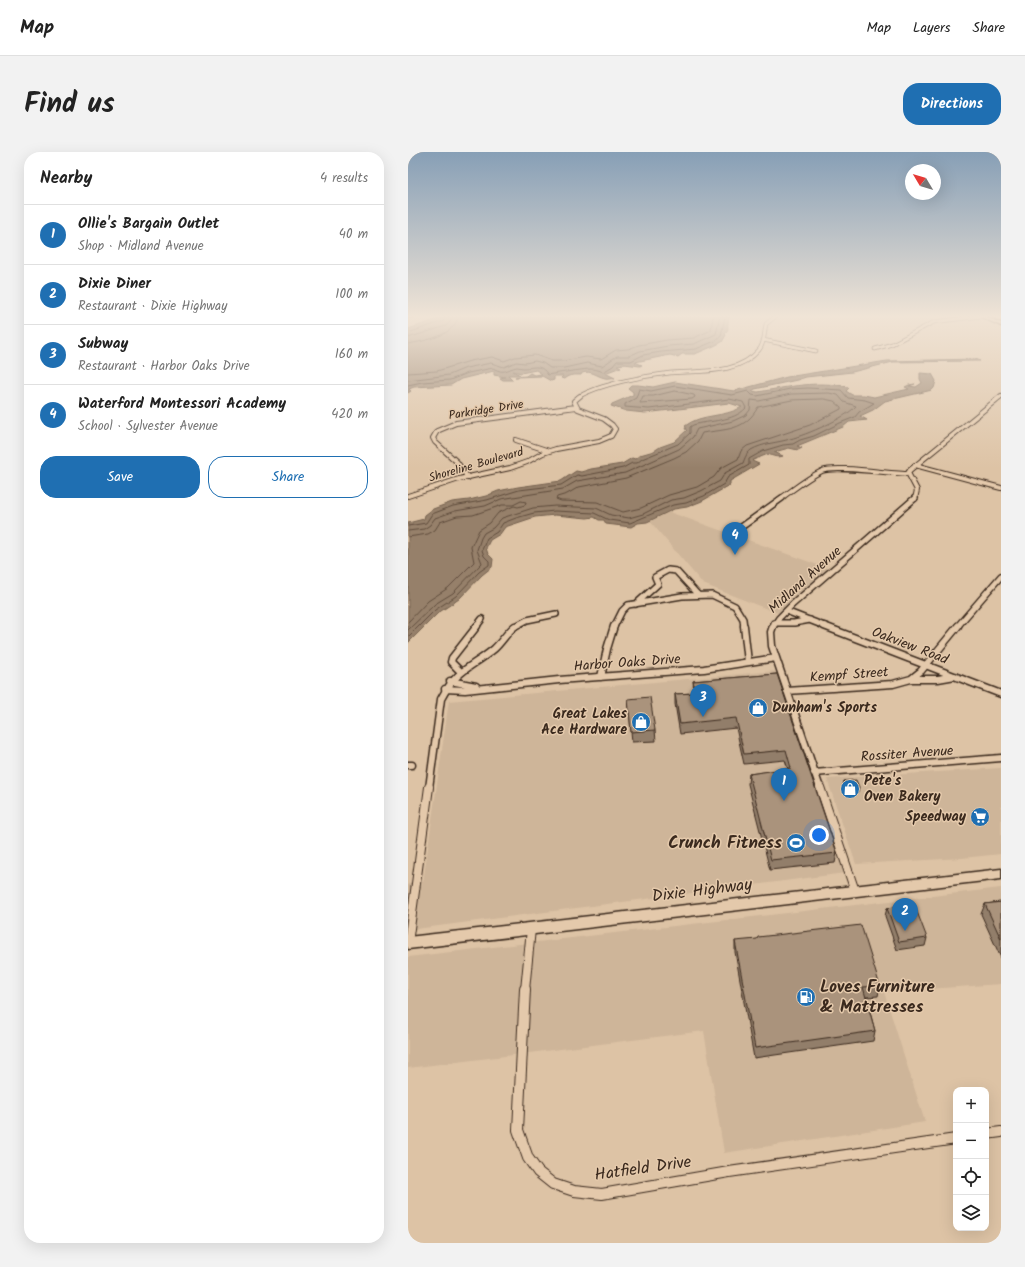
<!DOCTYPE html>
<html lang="en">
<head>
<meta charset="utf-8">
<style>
	body { margin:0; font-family:Kalam,sans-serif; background:#f2f2f2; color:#222 }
	.controls { position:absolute; right:12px; bottom:12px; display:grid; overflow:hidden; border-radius:8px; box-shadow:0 4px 16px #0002 }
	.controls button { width:36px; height:36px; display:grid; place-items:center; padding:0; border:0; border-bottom:1px solid #e0e0e0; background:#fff; color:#222; font:20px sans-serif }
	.compass { position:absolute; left:497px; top:12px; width:36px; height:36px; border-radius:50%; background:#fff; box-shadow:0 4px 16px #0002; rotate:308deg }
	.you { position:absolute; left:411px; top:683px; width:14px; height:14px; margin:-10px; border:3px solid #fff; border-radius:50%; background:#1a73e8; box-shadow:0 0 0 6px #1a73e833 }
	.badge { display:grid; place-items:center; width:26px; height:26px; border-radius:50%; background:#1f6fb2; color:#fff; font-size:13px; font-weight:700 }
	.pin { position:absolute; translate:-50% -33px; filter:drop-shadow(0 1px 2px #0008) }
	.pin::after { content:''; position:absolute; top:21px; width:14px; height:12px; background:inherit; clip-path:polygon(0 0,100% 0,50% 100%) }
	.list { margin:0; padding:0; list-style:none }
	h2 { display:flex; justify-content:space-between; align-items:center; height:52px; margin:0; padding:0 16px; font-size:17px }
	h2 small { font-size:13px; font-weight:400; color:#767676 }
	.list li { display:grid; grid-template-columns:26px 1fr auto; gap:12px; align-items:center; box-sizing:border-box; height:60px; padding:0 16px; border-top:1px solid #e0e0e0 }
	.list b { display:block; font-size:15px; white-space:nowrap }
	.list p { margin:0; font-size:13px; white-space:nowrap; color:#767676 }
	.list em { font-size:13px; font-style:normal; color:#767676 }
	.actions { display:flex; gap:8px; padding:12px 16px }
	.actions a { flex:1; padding:9px 0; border:1px solid #1f6fb2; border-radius:16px; text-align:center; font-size:14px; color:#1f6fb2 }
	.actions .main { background:#1f6fb2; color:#fff }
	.icon { flex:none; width:22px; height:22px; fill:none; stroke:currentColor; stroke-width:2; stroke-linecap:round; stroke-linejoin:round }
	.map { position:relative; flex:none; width:593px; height:1091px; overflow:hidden; border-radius:16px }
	header { display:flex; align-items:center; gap:24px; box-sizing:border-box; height:56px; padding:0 20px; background:#fff; border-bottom:1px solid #e0e0e0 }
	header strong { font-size:19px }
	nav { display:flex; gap:22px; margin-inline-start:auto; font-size:14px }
	.intro { display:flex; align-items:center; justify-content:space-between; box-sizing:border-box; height:96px; padding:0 24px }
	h1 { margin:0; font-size:28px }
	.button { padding:10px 18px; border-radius:16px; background:#1f6fb2; color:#fff; font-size:14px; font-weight:700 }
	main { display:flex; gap:24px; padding:0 24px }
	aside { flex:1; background:#fff; border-radius:16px; box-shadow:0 4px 16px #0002 }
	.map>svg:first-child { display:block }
</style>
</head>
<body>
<header>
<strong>Map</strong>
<nav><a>Map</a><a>Layers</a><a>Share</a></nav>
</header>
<div class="intro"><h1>Find us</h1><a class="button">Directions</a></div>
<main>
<aside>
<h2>Nearby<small>4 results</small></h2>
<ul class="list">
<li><span class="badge">1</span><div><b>Ollie's Bargain Outlet</b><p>Shop · Midland Avenue</p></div><em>40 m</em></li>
<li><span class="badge">2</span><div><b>Dixie Diner</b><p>Restaurant · Dixie Highway</p></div><em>100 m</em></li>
<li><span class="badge">3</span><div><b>Subway</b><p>Restaurant · Harbor Oaks Drive</p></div><em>160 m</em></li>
<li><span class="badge">4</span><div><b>Waterford Montessori Academy</b><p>School · Sylvester Avenue</p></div><em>420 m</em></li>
</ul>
<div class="actions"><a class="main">Save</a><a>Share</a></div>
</aside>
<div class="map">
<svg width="593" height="1091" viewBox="0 0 593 1091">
	<rect width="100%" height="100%" fill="#ddc3a5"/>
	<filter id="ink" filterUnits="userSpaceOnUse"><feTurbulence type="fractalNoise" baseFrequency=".025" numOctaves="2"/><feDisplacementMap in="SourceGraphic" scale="8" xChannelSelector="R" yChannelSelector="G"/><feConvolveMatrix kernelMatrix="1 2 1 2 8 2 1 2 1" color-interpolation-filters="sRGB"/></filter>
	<g filter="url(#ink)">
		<path fill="#ceb599" d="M261,360L424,418L372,462L295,432L241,368Z
			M367,519L437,721L0,778V732L15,730L41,549Z
			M593,616V702L554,706L448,712L419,627Z
			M593,736V832L476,840L517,970L316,1001L296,879L0,916V805Z"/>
		<path fill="#96806a" stroke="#725e4c" d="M40,164H321C321,168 319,172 320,177L317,182L318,183L314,190L306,194L287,202H274L270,205L262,203L227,210L234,213L232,214L216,212L209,213L213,215L197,221L207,226C203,225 201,227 197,226C188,224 184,218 174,221L173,223C168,223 161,222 156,227L153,226L155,224H146V228L143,229L134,224L107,225L118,224L122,221L126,223L134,222L128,218L113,221L105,219L112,223H100L105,228H95L92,226L97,225L86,223V219L53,227L43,233L6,235L1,237L3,239L0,241V177Z
			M568,207L572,209L485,210L444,220L398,225L389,228L347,237L344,239L350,240C380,235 410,228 440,235L441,236L438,239L444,243H456L466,245L501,237L497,235L501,233L507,232L501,234L508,235L514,231L512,227V221L524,222L528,229L526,236L524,238L477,249L465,258L452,264L459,268L441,270L435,275L389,294L394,296L390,298L381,296L366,300L375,304C369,306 365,304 360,302L345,308L344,309L351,312L322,329V333L294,349L279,355L266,357L239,370L230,371L223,375L198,372L196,368H191L186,365L179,366L147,363L127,365L97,375L92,382L82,388L78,396L80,402L85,407L84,415L74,423L51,447L30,461L0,491V371L16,367L17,363L25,357L44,350L61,348L78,344L90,339L110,335L153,329L168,319L173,320L183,317L214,312L224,306L227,307L232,303L246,299L252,295L266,290L279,278L277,277L278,275L277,274C294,261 316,266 334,255L321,251L237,261L218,259L203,254L204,252L225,243V240L220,236L223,233H230L245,235L267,230L326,239L379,225L479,209Z"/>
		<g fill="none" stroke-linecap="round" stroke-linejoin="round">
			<path stroke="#5f4c3c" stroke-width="1" d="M0,181L36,169L39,164
				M0,186L38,174L42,170L44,164
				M0,192C16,189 48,184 50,164
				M0,221L29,219L62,209L84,205L96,209L107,205L127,203L144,209H155L178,205L193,207L208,198L220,197L231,193L259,188L286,186L303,178L305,164
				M0,228L41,223L58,216L83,211L96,215L108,210L117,211L127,209L135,211L142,216H156L179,211L194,214L209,204H221L232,199L260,194L286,192L308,182L312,164
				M0,233L14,230L42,228L60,221L85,216C97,223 98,217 109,215C111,215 113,216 115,216C127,216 132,211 140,223C142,222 178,217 182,217C187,217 191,218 195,220L205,214L209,209H223L235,203L253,200L288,197L307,189L313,184L317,164
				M267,239L286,243L287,245L284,247L232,251L235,244H245Z
				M416,247L426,249L433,255V257L402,273L339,294L333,299L330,307L313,316L306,325L289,335L261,343L233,356L215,360L189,350L153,349L148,347L149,345L159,342L171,335L218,326L266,306L278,300L290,289L294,281C318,277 337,279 350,255L384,248Z
				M0,374L18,371L24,362L45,354L79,348L111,338L153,333L169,323L174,324L215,316L224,311H229L234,307L270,292L282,281V275L285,273C302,268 325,270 338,256L335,250L321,247L241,257L217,255V252L228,246L231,237L243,239L267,234L324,243L340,239L344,243L349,244L382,237L400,236L433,238L440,246L457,248L466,251L451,260L447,265L432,271L406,284L392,288L385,292L375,293L355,299L341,307V313L320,325L316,332L296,344L278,351L265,353L222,371L201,368L186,361L147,359L126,361L108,366L95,371L89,380L79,386L74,398L76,404L81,409V413L71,420L48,444L27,458L0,485
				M0,379L16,377L22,373L27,366L47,359L77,354L93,347L155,337L169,329L217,321L271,297L285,285L289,277L325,269L338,263L342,258L343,248L351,249L383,242L421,241L430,243L436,250L448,254C438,266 398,283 382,287C369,291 355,291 343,298C338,302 337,306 335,311L317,321L312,329L293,339L276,346L263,348L235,362L221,366L203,363L188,356L147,354L125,356L94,366L85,376L76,381L73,386L69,398L74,411L45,441L27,452L0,478
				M0,385L20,382L27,378L32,370L49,364L65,363L94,353H105L113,349L118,350L117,353L110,355L106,354L90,361L82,371L71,378L63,395L66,410L40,436L20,449L0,470"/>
			<g stroke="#3b2a1e" stroke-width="4.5">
				<path id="street-far5" d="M0,165L5,164
					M355,188L408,199
					M467,197L484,192L526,170L574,164
					M170,245C192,232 236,224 262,221C291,218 329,224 351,198C357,191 356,181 358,172L368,164
					M592,245L593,244"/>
			</g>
			<g stroke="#3b2a1e" stroke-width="6">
				<path id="street-far4" d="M108,288L141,299
					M507,313L593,336
					M60,326L49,310L27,290L25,286L29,279L48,271L168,255
					M0,344L51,327L102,316L119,310L135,301L148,297L191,289L203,284L207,277L204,273L196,267L170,257L166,249L172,244
					M372,347C386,337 399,326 414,319C428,313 482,322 501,322
					M507,347L509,338L500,321L502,318L593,244"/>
			</g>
			<g stroke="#3b2a1e" stroke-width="8">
				<path id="street-far3" d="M332,376L374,346
					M228,452L250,432L247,425L260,418L268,419L290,443
					M378,459L419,475
					M366,471H386L402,468
					M68,475L74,467
					M106,475L119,468L148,462
					M206,475L214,459L220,453L274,444L304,443L327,454L335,467L336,475
					M365,475L371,466L385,452L507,346
					M549,475L593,424"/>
			</g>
			<g stroke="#3b2a1e" stroke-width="9">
				<path id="street-far2" d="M336,474L340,510
					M365,474L363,480L364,494L412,636
					M416,474L593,542
					M53,520L43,510L44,506L69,474
					M193,525L199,497L206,474
					M505,527H530L547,524
					M42,529L68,534
					M37,537L57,538L151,528L296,517L368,506
					M379,539L485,532L503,527L513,519L550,474
					M0,613H4
					M406,621L593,606
					M21,636L33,547C49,517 63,516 86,497C94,490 99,480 107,474"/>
			</g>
			<g stroke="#3b2a1e" stroke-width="10">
				<path id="street-far1" d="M412,635L447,739
					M0,791L21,635
					M117,838L123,777"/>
			</g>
			<g stroke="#3b2a1e" stroke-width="12">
				<path id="street" d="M117,837L110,978L120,1006L130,1020L145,1032L166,1039L194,1042L321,1020L548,987
					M578,982L593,980"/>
			</g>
			<g stroke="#3b2a1e" stroke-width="3">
				<path id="secondary" d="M571,164H576L593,171V174Z"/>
			</g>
			<g stroke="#3b2a1e" stroke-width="3">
				<path id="primary" d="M593,717V727L0,797V785Z"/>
			</g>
			<use href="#street-far5" stroke="#e4c9ab" stroke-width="3"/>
			<use href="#street-far4" stroke="#e4c9ab" stroke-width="4"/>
			<use href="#street-far3" stroke="#e4c9ab" stroke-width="5"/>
			<use href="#street-far2" stroke="#e4c9ab" stroke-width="6"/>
			<use href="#street-far1" stroke="#e4c9ab" stroke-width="8"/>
			<use href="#street" stroke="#e4c9ab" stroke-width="10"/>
			<use href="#secondary" fill="#e4c9ab" fill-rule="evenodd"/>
			<use href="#primary" fill="#e4c9ab" fill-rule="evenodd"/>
		</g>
		<path fill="#927e6b" stroke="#3b2a1e" d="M369,522L429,701L427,711L362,718L340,632L341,622L380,617L377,608L336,612L328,576L272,582L267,552V542L286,541L285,529Z
			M220,547L247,578L248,589L224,590Z
			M436,629L451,635L450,640L437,642L435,634Z
			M593,750V806L573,762L577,752Z
			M487,753L519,786L517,794L489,798L477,764L479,756L487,755Z
			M327,789L472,834L470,844L458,845L467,879L465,889L346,906L327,800Z"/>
		<path fill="#aa937c" stroke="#3b2a1e" d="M369,522L429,701L363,708L341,622L383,616L378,598L336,602L328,566L272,572L267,542L288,541L285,529Z
			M242,545L247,578L223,580L220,547Z
			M448,628L451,635L438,637L436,629Z
			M593,750V787L577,752Z
			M506,752L519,786L491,790L479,756L488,755L487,753Z
			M453,773L472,834L455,835L467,879L347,896L327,789L349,787L350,785Z"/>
	</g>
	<linearGradient id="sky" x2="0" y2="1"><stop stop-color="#879fb6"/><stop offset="0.52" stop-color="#f0e4d6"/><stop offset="1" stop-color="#f0e4d6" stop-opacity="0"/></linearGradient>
	<rect width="593" height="316" fill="url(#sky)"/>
	<defs>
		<g id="shop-disc" transform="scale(1)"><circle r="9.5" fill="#1f6fb2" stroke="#e4c9ab"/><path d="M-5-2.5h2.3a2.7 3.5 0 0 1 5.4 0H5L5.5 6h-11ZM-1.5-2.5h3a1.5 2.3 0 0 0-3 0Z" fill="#fff"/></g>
		<g id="supermarket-disc" transform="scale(1)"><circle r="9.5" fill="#1f6fb2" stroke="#e4c9ab"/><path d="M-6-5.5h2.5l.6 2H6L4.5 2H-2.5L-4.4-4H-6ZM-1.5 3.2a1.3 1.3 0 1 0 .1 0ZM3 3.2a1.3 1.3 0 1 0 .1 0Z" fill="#fff"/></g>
		<g id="stadium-disc" transform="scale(1)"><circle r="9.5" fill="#1f6fb2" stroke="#e4c9ab"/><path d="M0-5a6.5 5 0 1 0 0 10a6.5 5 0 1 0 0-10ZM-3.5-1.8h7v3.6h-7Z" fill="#fff"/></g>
		<g id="fuel-disc" transform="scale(1)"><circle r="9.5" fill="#1f6fb2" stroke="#e4c9ab"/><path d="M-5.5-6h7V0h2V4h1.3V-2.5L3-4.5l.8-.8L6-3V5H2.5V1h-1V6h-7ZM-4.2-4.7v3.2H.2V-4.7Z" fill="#fff"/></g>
	</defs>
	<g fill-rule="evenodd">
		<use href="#shop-disc" x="350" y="556"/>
		<use href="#shop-disc" x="233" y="570"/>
		<use href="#shop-disc" x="442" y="637"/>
		<use href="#supermarket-disc" x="572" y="665"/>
		<use href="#stadium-disc" x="388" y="691"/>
		<use href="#fuel-disc" x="398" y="845"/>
	</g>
	<g text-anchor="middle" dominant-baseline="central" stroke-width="3" stroke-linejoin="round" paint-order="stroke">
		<g font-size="12" fill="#3b2a1e" stroke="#e4c9ab">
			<text transform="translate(78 258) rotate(-9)">Parkridge Drive</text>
			<text transform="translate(68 313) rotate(-16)">Shoreline Boulevard</text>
		</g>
		<g font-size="14" fill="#3b2a1e" stroke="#e4c9ab">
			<text transform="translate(397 428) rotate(-42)">Midland Avenue</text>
			<text transform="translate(502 494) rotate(21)">Oakview Road</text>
			<text transform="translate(219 511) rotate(-4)">Harbor Oaks Drive</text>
			<text transform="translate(441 523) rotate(-4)">Kempf Street</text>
			<text transform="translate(499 602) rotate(-4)">Rossiter Avenue</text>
		</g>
		<g font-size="14" font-weight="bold" fill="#3b2a1e" stroke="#e4c9ab" text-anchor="start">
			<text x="364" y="556">Dunham's Sports</text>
			<text x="219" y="562" text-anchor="end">Great Lakes<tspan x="219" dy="16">Ace Hardware</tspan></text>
			<text x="456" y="629">Pete's<tspan x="456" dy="16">Oven Bakery</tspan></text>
			<text x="558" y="665" text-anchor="end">Speedway</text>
		</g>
		<g font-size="17" font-weight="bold" fill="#3b2a1e" stroke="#e4c9ab" text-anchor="end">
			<text x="374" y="691">Crunch Fitness</text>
			<text x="412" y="835" text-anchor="start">Loves Furniture<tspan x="412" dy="20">&amp; Mattresses</tspan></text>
		</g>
		<g font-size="17" fill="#3b2a1e" stroke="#e4c9ab">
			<text transform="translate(294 739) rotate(-7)">Dixie Highway</text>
			<text transform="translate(235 1017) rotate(-8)">Hatfield Drive</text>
		</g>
	</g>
</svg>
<div class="controls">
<button>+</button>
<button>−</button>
<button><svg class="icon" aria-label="locate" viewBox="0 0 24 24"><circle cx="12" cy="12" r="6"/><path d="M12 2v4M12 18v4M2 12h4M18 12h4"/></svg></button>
<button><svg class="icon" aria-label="layers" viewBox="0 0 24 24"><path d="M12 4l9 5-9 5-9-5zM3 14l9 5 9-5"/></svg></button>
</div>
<svg class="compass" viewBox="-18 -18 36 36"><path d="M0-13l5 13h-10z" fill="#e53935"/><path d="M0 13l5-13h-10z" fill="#767676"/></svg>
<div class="you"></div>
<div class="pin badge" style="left:376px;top:649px">1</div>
<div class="pin badge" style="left:497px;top:779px">2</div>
<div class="pin badge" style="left:295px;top:565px">3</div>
<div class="pin badge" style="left:327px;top:403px">4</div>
</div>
</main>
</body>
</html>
